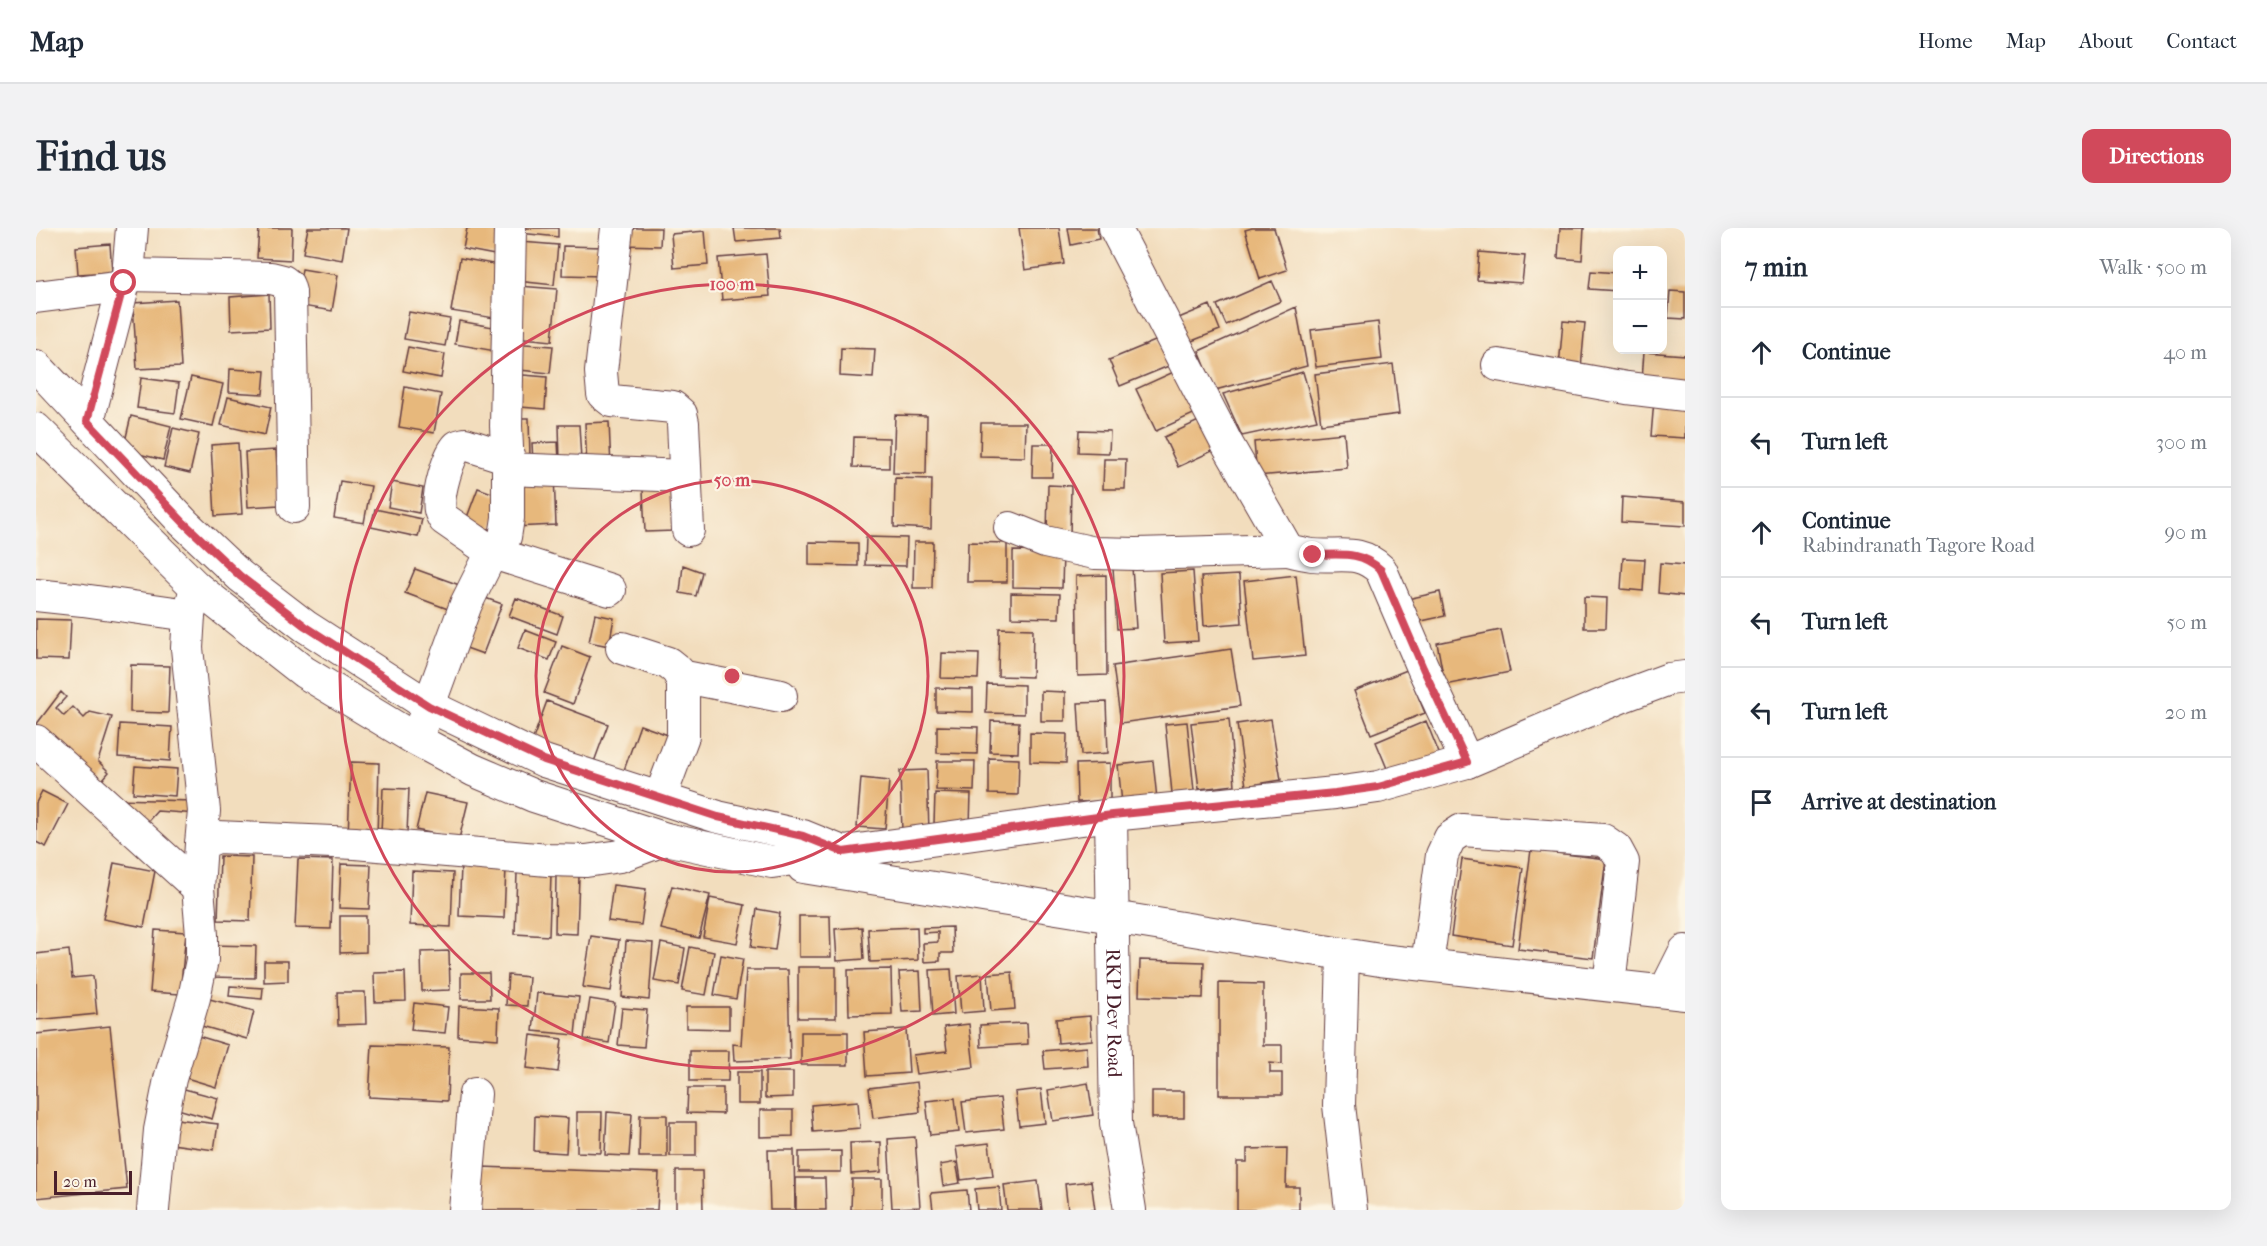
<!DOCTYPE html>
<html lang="en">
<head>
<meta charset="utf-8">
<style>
	body { margin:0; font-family:"IM FELL French Canon",serif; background:#f2f2f3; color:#1f2937 }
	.controls { position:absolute; right:18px; top:18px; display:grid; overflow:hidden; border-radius:12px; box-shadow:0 6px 24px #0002 }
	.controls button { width:54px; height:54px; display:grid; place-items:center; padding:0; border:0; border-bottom:2px solid #e0e1e3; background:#fff; color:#1f2937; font:30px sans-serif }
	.scale { position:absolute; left:18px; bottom:15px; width:78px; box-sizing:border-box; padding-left:6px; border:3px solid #4a1f2b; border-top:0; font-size:16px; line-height:21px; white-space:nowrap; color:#4a1f2b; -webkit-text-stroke:4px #fcf5e5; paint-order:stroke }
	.stop { position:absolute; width:18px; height:18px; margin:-14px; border:4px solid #d1495b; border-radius:50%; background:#fff }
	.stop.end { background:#d1495b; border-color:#fff; box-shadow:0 2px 6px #0008 }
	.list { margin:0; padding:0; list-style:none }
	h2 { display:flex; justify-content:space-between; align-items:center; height:78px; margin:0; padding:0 24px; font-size:26px }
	h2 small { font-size:20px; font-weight:400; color:#747a83 }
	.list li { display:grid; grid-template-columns:39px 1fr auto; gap:18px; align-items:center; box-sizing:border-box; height:90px; padding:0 24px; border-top:2px solid #e0e1e3 }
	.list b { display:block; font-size:22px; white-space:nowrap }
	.list p { margin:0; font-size:20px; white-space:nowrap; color:#747a83 }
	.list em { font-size:20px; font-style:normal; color:#747a83 }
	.icon { flex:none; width:33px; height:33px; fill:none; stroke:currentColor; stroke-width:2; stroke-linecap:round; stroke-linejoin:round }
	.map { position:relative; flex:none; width:1649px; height:982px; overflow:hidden; border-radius:12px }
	header { display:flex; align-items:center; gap:36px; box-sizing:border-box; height:84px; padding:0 30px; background:#fff; border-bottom:2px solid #e0e1e3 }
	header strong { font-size:28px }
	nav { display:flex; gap:33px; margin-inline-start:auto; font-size:21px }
	.intro { display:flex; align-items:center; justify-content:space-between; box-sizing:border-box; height:144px; padding:0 36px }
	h1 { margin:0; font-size:42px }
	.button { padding:15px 27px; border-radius:12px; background:#d1495b; color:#fff; font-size:21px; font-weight:700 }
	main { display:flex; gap:36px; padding:0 36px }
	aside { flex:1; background:#fff; border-radius:12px; box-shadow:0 6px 24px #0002 }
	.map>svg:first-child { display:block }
</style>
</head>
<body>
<header>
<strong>Map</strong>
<nav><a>Home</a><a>Map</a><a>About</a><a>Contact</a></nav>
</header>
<div class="intro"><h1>Find us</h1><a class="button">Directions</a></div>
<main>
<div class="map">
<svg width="1649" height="982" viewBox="0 0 1649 982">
	<rect width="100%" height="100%" fill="#fcf5e5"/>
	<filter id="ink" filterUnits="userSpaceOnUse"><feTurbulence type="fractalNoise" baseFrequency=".0167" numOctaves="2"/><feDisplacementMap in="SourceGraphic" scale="12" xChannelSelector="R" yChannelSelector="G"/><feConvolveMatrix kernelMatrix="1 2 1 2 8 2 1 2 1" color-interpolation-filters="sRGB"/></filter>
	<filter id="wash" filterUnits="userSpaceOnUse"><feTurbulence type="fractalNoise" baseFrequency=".008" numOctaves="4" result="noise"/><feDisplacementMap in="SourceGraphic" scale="24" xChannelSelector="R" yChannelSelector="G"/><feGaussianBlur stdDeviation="1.35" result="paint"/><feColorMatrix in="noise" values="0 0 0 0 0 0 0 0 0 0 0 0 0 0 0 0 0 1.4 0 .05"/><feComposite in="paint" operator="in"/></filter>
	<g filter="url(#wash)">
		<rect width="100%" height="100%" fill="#f2ddbd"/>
		<g id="blocks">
			<path fill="#e7b87b" d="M223,0H256L255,32L221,30Z
				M272,0H311L306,32L267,25Z
				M431,0H462L464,28L427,21Z
				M485,0H522V9L484,5Z
				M586,0H625L624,18L585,17Z
				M698,0H744L745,10L700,14Z
				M983,0H1023L1028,36L989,42Z
				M1032,0H1061L1063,11L1035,17Z
				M1216,0H1238L1251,42L1224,51L1209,2Z
				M1524,0H1548L1546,32L1522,30Z
				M669,3L672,37L638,40L635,6Z
				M485,14L522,17L518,57L481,53Z
				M74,16L76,44L42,46L40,19Z
				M527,18L568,19L567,48L526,47Z
				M1443,24L1489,28L1486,55L1441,52Z
				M730,26L734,68L686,72L682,30Z
				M424,30L468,38L458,90L415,83Z
				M266,41L302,47L296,83L260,77Z
				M1555,43L1582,45V63L1553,61Z
				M1236,53L1245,73L1190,97L1181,77Z
				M483,58L521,61L516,113L478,109Z
				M1634,63L1649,64V91L1632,90Z
				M233,66L234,100L195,102L194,69Z
				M141,72L145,139L101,141L97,75Z
				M1174,77L1184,102L1148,116L1138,92Z
				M1260,79L1271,138L1179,162L1163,123Z
				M373,84L414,91L409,118L368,111Z
				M423,93L463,100L459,123L419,116Z
				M1527,93L1549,95L1545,140L1523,139Z
				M1342,94L1346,131L1280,139L1275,102Z
				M1124,111L1135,137L1084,158L1073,132Z
				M475,115L517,118L514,145L473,141Z
				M372,119L409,126L405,150L367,143Z
				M805,120L839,121L837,150L804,148Z
				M1608,124L1649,127V154L1606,151Z
				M1357,136L1363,186L1285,196L1279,146Z
				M194,141L229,143L227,166L193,164Z
				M1142,142L1162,184L1120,203L1100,161Z
				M1267,144L1281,192L1206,208L1187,166Z
				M475,146L511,149L509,181L472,178Z
				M155,149L187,156L177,198L145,191Z
				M105,150L143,155L139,185L101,180Z
				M369,159L405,166L398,205L363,199Z
				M192,169L235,179L229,207L185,197Z
				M1618,172L1649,175V210L1615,208Z
				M859,187L891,188L890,246L857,245Z
				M95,188L135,198L127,232L87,222Z
				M476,190H493L494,230L478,231Z
				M1169,190L1183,220L1142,239L1128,209Z
				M573,194L575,240L551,241L549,195Z
				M945,195H990L989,229L944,228Z
				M523,197H543L545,232L524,233Z
				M137,200L163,206L154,245L128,239Z
				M1043,202L1074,203L1073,225L1042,224Z
				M1308,205L1311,240L1221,248L1218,214Z
				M818,209L853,210V240L817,239Z
				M522,214L523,233L497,234L496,215Z
				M202,215L206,286L179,288L175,217Z
				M997,216H1017L1016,249H996Z
				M240,222L243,277L212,279L209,224Z
				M1068,231H1090L1089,261H1067Z
				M518,247L520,297L477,299L475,249Z
				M859,250L896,251L895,301L858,299Z
				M304,253L335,258L328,295L298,290Z
				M356,254L387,260L383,285L352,279Z
				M1012,257L1035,258L1034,309H1011Z
				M442,260L467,269L455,302L430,292Z
				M635,260L638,303L609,304L607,262Z
				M1586,269L1649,274V298L1585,294Z
				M339,281L386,291L382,309L335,299Z
				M830,309L871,310L870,338L829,337Z
				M773,314L822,315V338L773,337Z
				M878,314H897L896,360H877Z
				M932,314L971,315V354H931Z
				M977,323L1027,324L1026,360L977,359Z
				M1587,330L1609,331L1607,363L1585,361Z
				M1624,335L1649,337V368L1622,365Z
				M647,337L666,344L660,368L644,365Z
				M1096,339L1100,400L1081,401L1077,340Z
				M379,341L429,359L420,384L369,365Z
				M1157,343L1162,413L1128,415L1124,345Z
				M1070,347L1071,447L1042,448L1040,348Z
				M1203,347L1206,395L1168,398L1165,349Z
				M1260,347L1269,428L1217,433L1208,353Z
				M1404,364L1409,388L1376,395L1371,371Z
				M975,365L1024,366L1023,390L975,389Z
				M441,367L466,376L447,426L422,417Z
				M1548,369L1571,370L1570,400H1548Z
				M480,370L527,388L521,406L473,388Z
				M559,386L578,390L573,418L553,414Z
				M0,391L35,392L33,432L0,431Z
				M963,400L997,401L996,449L962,448Z
				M489,402L520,414L513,432L482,420Z
				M1465,402L1474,444L1409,457L1401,415Z
				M526,418L554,429L537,476L508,465Z
				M1195,421L1204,478L1085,495L1077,438Z
				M906,425L943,426L942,451L905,450Z
				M95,437L134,438L132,485L94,484Z
				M1371,442L1389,485L1335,506L1318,463Z
				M951,456L988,457V486L950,485Z
				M900,460L937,461V484L900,483Z
				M1005,463L1029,464V493H1005Z
				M25,464L30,469L20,480L28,488L37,479L48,490L54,484L76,489L62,533L73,544L62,557L0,497Z
				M511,473L572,496L555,542L494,519Z
				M1070,474L1072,525L1045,527L1042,475Z
				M1193,491L1199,557L1163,561L1155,495Z
				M1235,491L1245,552L1210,558L1201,496Z
				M955,493L983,494L982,525L954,524Z
				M1390,493L1405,530L1355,550L1340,514Z
				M1151,494L1158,563L1136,565L1129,496Z
				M84,496L136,499L134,533L82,529Z
				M604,497L632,507L615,555L587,545Z
				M901,498L942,499L941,526L901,525Z
				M994,505L1031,506L1030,535L994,534Z
				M953,530L983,531L982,567L953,566Z
				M901,533H939L938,563L900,562Z
				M1117,533L1121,571L1086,575L1082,537Z
				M315,534L343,535L341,609L312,608Z
				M1074,535V573L1041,574L1040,536Z
				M99,538L141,541L139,568L97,565Z
				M891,542L893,603L866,604L864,543Z
				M825,550L853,553L849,601L821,599Z
				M347,560L373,561L371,605L345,604Z
				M6,563L32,576L10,619L0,614V575Z
				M389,565L432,574L423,611L380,602Z
				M899,565L935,566L934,597L898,596Z
				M78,571L157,573L161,586L121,583L104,602Z
				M1495,622L1570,631L1557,730L1482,721Z
				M184,628L216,629L214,693L182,692Z
				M262,631L297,632L295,701L259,700Z
				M1426,631L1487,640L1476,717L1415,708Z
				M78,635L119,643L108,699L67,691Z
				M305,636L335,637L333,681L303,680Z
				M425,638L470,639L468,690L423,688Z
				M376,643L417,645L415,699L374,697Z
				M481,644L515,646L513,708L479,706Z
				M520,647L543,648L541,706L519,705Z
				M577,657L610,661L605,697L572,693Z
				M636,658L674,667L663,710L625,701Z
				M674,670L709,677L701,715L667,709Z
				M721,681L744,685L739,722L715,719Z
				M304,688H330V724L304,725Z
				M763,688H794L795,729H763Z
				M826,699L828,731L801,733L799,701Z
				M881,699L882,732L834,734L832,701Z
				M916,699L917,725H904V733L888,734L887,715L902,714V704L887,705V700Z
				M119,702L150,704L144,766L114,764Z
				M555,708L583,712L575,763L547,759Z
				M590,713L617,715L613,772L586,769Z
				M625,715L649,720L643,757L618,753Z
				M175,717L220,718L219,750L174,749Z
				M654,719L678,724L670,767L646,763Z
				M33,722L36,750L57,748L61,786L0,792V726Z
				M413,723L414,762L386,763L385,724Z
				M685,727L707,731L700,771L678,767Z
				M1104,732L1168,734L1167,770L1103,768Z
				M228,733H252V753L228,754Z
				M762,739H800V790H762Z
				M855,741L856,786L813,787L812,742Z
				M915,741L918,786L897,788L894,742Z
				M710,742H752L754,831L698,833L697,816L705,817Z
				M884,743L886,783L866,784L863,744Z
				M369,744L370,773L339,774L338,745Z
				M976,744L979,781L955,783L952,746Z
				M425,745H453L454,771H425Z
				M946,746L948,783L925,785L922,748Z
				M472,747L493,749L491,778L470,777Z
				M1183,755L1227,756V817H1246V836L1234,835V845H1246V867H1183Z
				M194,758L227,760L226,771L193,768Z
				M301,764H329L330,796L302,797Z
				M501,765L543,769L539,807L497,803Z
				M170,770L218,783L211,811L162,797Z
				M554,771L579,775L573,815L548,811Z
				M378,775L412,779L409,805L375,802Z
				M423,778L463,780L462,811L422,808Z
				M650,779H693V801L650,800Z
				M586,780L611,782L608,819L582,817Z
				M1054,788L1056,812L1022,815L1020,791Z
				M991,795L992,816L945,819L944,797Z
				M933,796L938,839L880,846L877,827L911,823L908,799Z
				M74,798L91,961L0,970V806Z
				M870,801L873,845L831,848L828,804Z
				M765,804H812V837H765Z
				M159,807L192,817L180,859L147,849Z
				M495,807L526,811L522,844L491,840Z
				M336,817L413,819L411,873L333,869Z
				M1051,819L1052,838L1009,841L1007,823Z
				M654,823H693L692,853H654Z
				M701,844H724V876H701Z
				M729,844H757V869L729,870Z
				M881,854L884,884L837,890L833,860Z
				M1052,855L1057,887L1017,893L1012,862Z
				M141,859L182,870L176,891L135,879Z
				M652,860H687V886L651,885Z
				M1005,861L1009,895L983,898L979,864Z
				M1116,863H1148V890H1116Z
				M919,870L923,904L894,907L890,873Z
				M964,870L968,901L930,905L926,874Z
				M822,873L824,900L777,904L775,877Z
				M724,882H757V908L724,909Z
				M541,884H566L565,925L541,924Z
				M571,884L596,886L593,928L569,927Z
				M604,887H631V929H603Z
				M499,888L532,890L530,925L498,923Z
				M140,891L182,896L178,922L136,916Z
				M634,894H660V928H634Z
				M879,909L884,979L856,980L852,911Z
				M845,914V944L815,946L814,915Z
				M953,915L957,948L925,952L920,919Z
				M1251,920L1250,959H1263V982H1201V934H1211V921Z
				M732,922H758L759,982H734Z
				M805,923V944H763V924Z
				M920,934L924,955L907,958L904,937Z
				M445,939L623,945L621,982H443Z
				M640,943H666L667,982H640Z
				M760,950H789L790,982H760Z
				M816,951H846V982H815Z
				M1002,953L1006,982H971L968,957Z
				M1055,953L1059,982H1032L1029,956Z
				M963,959L965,982H941L939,961Z
				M931,962L933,982H897L895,965Z"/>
		</g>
	</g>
	<g filter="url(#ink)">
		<use href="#blocks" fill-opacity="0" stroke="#633c41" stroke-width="1.5"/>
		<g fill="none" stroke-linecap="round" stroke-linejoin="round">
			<g stroke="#633c41" stroke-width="34">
				<g id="minor">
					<path d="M474,0L470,198L472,241L649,248"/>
					<path d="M581,0L565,144L567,166L576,173L637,179L645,186L647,195L652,302"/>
					<path d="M1079,0L1191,216L1252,322C1260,324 1268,326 1276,327C1304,330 1322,320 1345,342L1387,440L1431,534"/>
					<path d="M92,47L235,50L247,53L252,57L254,64L258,279"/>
					<path d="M0,69L79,59L88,55L92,47L96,0"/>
					<path d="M1462,137L1591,160L1649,167"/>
					<path d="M0,138L148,295L204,348L269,398L393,478L508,533L682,589L767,608L804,623"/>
					<path d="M52,193L88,55"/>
					<path d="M0,201L160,359L268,444L379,511L437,542L498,568L630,611L736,634L1075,587L1299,565L1342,559L1431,534L1587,468L1633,451L1649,449"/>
					<path d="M473,230L429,216L422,218C412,227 401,268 404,282C404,284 407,289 408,291L457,325L574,362"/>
					<path d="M974,300L1009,314L1059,325L1100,326L1252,322"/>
					<path d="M160,359L153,387L151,420L168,583L165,616"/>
					<path d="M0,367L47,372L153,387"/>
					<path d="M586,420L632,435L642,443L647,453V508L624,570"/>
					<path d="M644,448L745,468"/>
					<path d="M386,496L430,376L453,330L469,309L472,290V241"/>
					<path d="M0,513L162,660"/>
					<path id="s1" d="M1075,587L1080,895L1094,982"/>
					<path d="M767,639L1344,732L1649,766"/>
					<path d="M1307,726L1303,877L1315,982"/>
					<path d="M1391,737L1406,627L1414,610L1426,602L1567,612L1580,621L1587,634L1573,757"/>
					<path d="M1629,763L1649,723"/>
					<path d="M117,982L124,902L134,851L158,770L166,732V707L162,660L165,616L181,609L319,615L512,632L550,633L584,628L630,611"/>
					<path d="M429,982L439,866"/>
				</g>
			</g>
			<use href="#minor" stroke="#fff" stroke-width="32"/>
		</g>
	</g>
	<g fill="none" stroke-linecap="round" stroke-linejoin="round" filter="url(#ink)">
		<path stroke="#d1495b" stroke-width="8" d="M88,55L51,193L148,295L204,348L269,398L393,478L508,532L682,589L767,608L807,624L1076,587L1299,565L1342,559L1431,534L1387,440L1345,342C1324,322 1303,327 1277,327"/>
	</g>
	<g fill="none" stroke="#d1495b" stroke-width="3">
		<circle cx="696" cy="448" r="196"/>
		<circle cx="696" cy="448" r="392"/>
	</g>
	<g text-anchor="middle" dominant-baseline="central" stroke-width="4.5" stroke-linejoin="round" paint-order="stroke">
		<g font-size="20" fill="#4a1f2b" stroke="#fcf5e5">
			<text stroke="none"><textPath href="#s1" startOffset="198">RKP Dev Road</textPath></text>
		</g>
	</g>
	<circle cx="696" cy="448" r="9" fill="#d1495b" stroke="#fcf5e5" stroke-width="3"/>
	<g font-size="18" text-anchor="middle" font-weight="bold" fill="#d1495b" stroke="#fcf5e5" stroke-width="4.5" stroke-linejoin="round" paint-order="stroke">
		<text x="696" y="62">100 m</text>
		<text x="696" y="258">50 m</text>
	</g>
</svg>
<div class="controls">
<button>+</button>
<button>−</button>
</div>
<div class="scale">20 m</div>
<div class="stop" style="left:88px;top:55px"></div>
<div class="stop end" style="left:1277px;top:327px"></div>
</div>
<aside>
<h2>7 min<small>Walk · 500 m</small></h2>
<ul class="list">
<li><svg class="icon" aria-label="ahead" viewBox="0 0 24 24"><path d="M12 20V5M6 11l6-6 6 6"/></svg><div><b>Continue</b></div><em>40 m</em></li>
<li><svg class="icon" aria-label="left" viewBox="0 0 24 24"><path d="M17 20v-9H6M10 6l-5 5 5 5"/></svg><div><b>Turn left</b></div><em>300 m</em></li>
<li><svg class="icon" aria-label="ahead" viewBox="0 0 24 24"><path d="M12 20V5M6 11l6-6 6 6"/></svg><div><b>Continue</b><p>Rabindranath Tagore Road</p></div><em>90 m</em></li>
<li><svg class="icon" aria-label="left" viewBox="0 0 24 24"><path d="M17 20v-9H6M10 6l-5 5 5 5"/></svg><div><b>Turn left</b></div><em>50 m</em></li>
<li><svg class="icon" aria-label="left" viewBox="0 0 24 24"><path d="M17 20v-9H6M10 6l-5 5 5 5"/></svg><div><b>Turn left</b></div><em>20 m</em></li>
<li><svg class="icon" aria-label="arrive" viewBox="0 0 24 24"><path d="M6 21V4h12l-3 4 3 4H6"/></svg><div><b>Arrive at destination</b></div></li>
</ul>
</aside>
</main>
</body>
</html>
